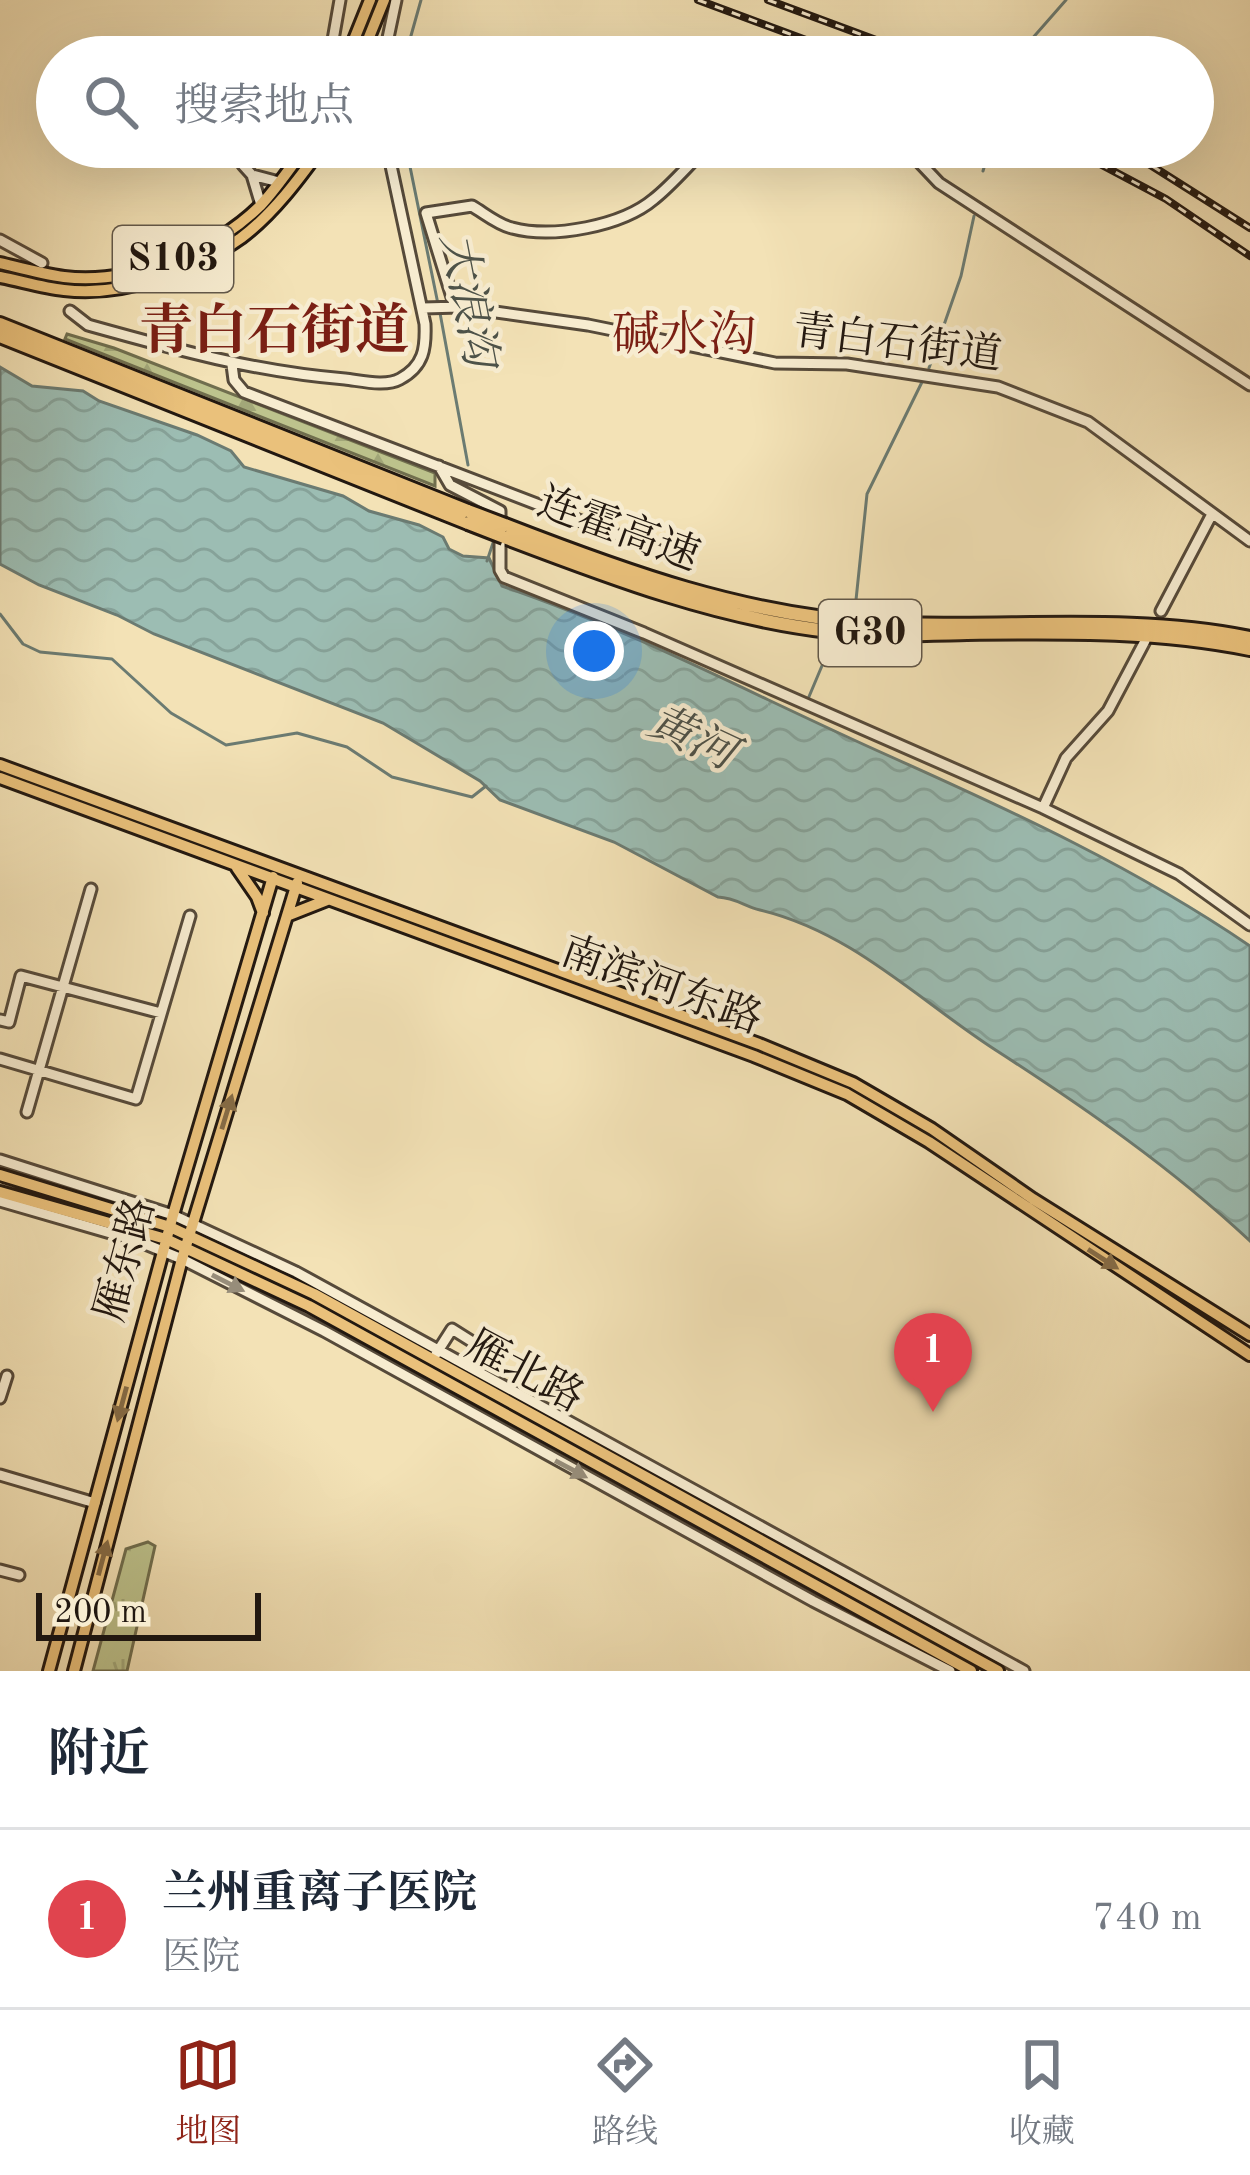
<!DOCTYPE html>
<html lang="zh">
<head>
<meta charset="utf-8">
<style>
	body { margin:0; font-family:"Old Standard TT","Noto Serif SC",serif; background:#f6f6f7; color:#1f2937 }
	.scale { position:absolute; left:36px; bottom:30px; width:225px; box-sizing:border-box; padding-left:12px; border:6px solid #221810; border-top:0; font-size:33px; line-height:42px; white-space:nowrap; color:#221810; -webkit-text-stroke:9px #f7ecd0; paint-order:stroke }
	.you { position:absolute; left:594px; top:651px; width:42px; height:42px; margin:-30px; border:9px solid #fff; border-radius:50%; background:#1a73e8; box-shadow:0 0 0 18px #1a73e833 }
	.badge { display:grid; place-items:center; width:78px; height:78px; border-radius:50%; background:#8f2418; color:#fff; font-size:39px; font-weight:700 }
	.pin { position:absolute; translate:-50% -99px; filter:drop-shadow(0 3px 6px #0008) }
	.pin::after { content:''; position:absolute; top:63px; width:42px; height:36px; background:inherit; clip-path:polygon(0 0,100% 0,50% 100%) }
	.list { margin:0; padding:0; list-style:none }
	h2 { display:flex; justify-content:space-between; align-items:center; height:156px; margin:0; padding:0 48px; font-size:51px }
	h2 small { font-size:39px; font-weight:400; color:#747a83 }
	.list li { display:grid; grid-template-columns:78px 1fr auto; gap:36px; align-items:center; box-sizing:border-box; height:180px; padding:0 48px; border-top:3px solid #e0e1e3 }
	.list b { display:block; font-size:45px; white-space:nowrap }
	.list p { margin:0; font-size:39px; white-space:nowrap; color:#747a83 }
	.list em { font-size:39px; font-style:normal; color:#747a83 }
	.icon { flex:none; width:66px; height:66px; fill:none; stroke:currentColor; stroke-width:2; stroke-linecap:round; stroke-linejoin:round }
	.map { position:relative; flex:none; width:1250px; height:1671px; overflow:hidden }
	.search { position:absolute; background:#fff; box-shadow:0 12px 48px #0002; left:36px; right:36px; top:36px; height:132px; display:flex; align-items:center; gap:30px; box-sizing:border-box; padding:0 42px; border-radius:66px; color:#747a83; font-size:45px }
	.sheet { height:336px; background:#fff }
	nav { display:flex; justify-content:space-around; align-items:center; box-sizing:border-box; height:168px; border-top:3px solid #e0e1e3; background:#fff; font-size:33px; color:#747a83 }
	nav a { display:grid; justify-items:center; gap:6px }
	nav .on { color:#8f2418 }
	.map>svg:first-child { display:block }
</style>
</head>
<body>
<div class="map">
<svg width="1250" height="1671" viewBox="0 0 1250 1671">
	<defs>
		<pattern id="grass-tufts" width="24" height="20" patternUnits="userSpaceOnUse" patternTransform="scale(3)"><rect width="24" height="20" fill="#bdc38d"/><path d="M3 7l-1-3M5 7V3M7 7l1-3M15 17l-1-3M17 17v-4M19 17l1-3" fill="none" stroke="#a2a779"/></pattern>
		<pattern id="forest-firs" width="22" height="20" patternUnits="userSpaceOnUse" patternTransform="scale(3)"><rect width="22" height="20" fill="#bdc38d"/><path d="M5 1l3.5 6h-7zM16 11l3.5 6h-7z" fill="#a2a779"/></pattern>
		<pattern id="water-waves" width="16" height="10" patternUnits="userSpaceOnUse" patternTransform="scale(3)"><rect width="16" height="10" fill="#9cbdb3"/><path d="M0 5q4-4 8 0t8 0" fill="none" stroke="#86a299"/></pattern>
	</defs>
	<rect width="100%" height="100%" fill="#f3e2b6"/>
	<filter id="stains"><feTurbulence type="fractalNoise" baseFrequency=".00167" numOctaves="4"/><feColorMatrix values="0 0 0 0 .2 0 0 0 0 .09 0 0 0 0 .02 0 0 0 .5 -.17"/></filter>
	<radialGradient id="worn" r=".72"><stop offset=".6" stop-color="#630" stop-opacity="0"/><stop offset="1" stop-color="#630" stop-opacity=".3"/></radialGradient>
	<path fill="url(#grass-tufts)" stroke="#706e4e" stroke-width="3" d="M148,1542L155,1546L127,1671H93L126,1549Z"/>
	<path fill="url(#forest-firs)" stroke="#706e4e" stroke-width="3" d="M67,334L114,348L435,473V486L65,339Z"/>
	<path fill="url(#water-waves)" stroke="#6b7b72" stroke-width="3" d="M0,367L32,386L83,391L99,401L197,435L231,451L244,467L343,496L369,511L419,525L443,537L449,549L463,556L489,558L502,586C635,631 759,698 887,755C1012,811 1136,868 1250,946V1241C1172,1168 1084,1107 994,1049C917,999 852,932 760,910C744,906 736,898 718,897L614,842L500,800L480,781L383,723L154,634L117,615L39,585L0,564Z"/>
	<g fill="none" stroke-linecap="round" stroke-linejoin="round">
		<path stroke="#6b7b72" stroke-width="3" d="M405,57L421,0
			M1016,57L1066,0
			M406,147L438,304
			M983,171L990,147
			M440,313L468,465
			M929,368L961,276L974,216
			M487,561L494,540
			M856,600L867,494L923,380
			M0,614L23,644L40,652L112,659L171,713L226,745L297,733L347,747L392,777L472,797L486,786
			M808,699L832,642"/>
		<g stroke="#564a3a" stroke-width="15">
			<path id="minor" d="M330,57L340,0
				M384,57L396,0
				M249,147L243,154V165L252,175
				M905,147L939,183L1250,385
				M261,205L252,175L279,182
				M0,240L42,263
				M455,307L426,213L472,206C484,213 498,225 512,228C553,239 622,226 654,199C673,184 689,164 707,147
				M423,308L460,307L588,325L775,363L847,364L998,387L1088,422L1250,541
				M70,311L88,325C174,349 256,372 345,379C362,381 386,387 400,379C424,366 426,348 425,324L387,147
				M232,365L234,380L244,392L683,560
				M439,466L450,485L500,511V570L504,577L644,633L1043,808L1179,874L1250,925
				M1161,611L1212,514
				M1043,808L1066,758L1108,711L1145,641
				M0,1020L9,1022L21,976L161,1013
				M0,1059L136,1099L190,916
				M27,1112L91,889
				M0,1160L173,1215L296,1272L1024,1671
				M0,1201L138,1241L182,1259L324,1331L813,1601L950,1671
				M436,1354L452,1329L479,1346L467,1365
				M0,1398L7,1376
				M0,1475L95,1503
				M0,1570L19,1575"/>
		</g>
		<g stroke="#221810" stroke-width="16">
			<path id="major" d="M347,57L370,0
				M361,57L384,0
				M0,263C21,268 43,274 64,277C130,285 213,252 260,206C277,188 291,166 306,147
				M0,277C21,281 43,288 64,290C124,297 193,272 241,238C273,214 299,179 322,147
				M0,765L759,1044L853,1083L932,1129L1033,1199L1250,1335
				M0,778L754,1056L847,1094L929,1142L1250,1355
				M237,868L257,897L263,913
				M289,915L327,900
				M0,1175L170,1227L314,1294L998,1671
				M0,1192L166,1239L309,1306L971,1671
				M49,1671L173,1215L273,877
				M74,1671L182,1259L297,883"/>
		</g>
		<g stroke="#221810" stroke-width="18">
			<path id="highway" d="M0,324L468,511
				M0,336L468,523
				M505,525C626,572 744,615 875,623C1000,630 1126,613 1250,638
				M504,537C609,577 716,618 829,631C874,636 921,634 967,633C1061,632 1157,630 1250,649"/>
		</g>
		<use href="#minor" stroke="#f7ecd0" stroke-width="9"/>
		<use href="#major" stroke="#eac17b" stroke-width="10"/>
		<use href="#highway" stroke="#eac17b" stroke-width="12"/>
		<g stroke="#221810" stroke-width="8">
			<path id="rail" d="M698,0L852,57
				M768,0L922,57
				M1068,147L1166,199L1250,256
				M1122,147L1250,228"/>
		</g>
		<use href="#rail" stroke="#f7ecd0" stroke-width="3" stroke-dasharray="9" stroke-linecap="butt"/>
		<g stroke="#221810" stroke-width="18" stroke-linecap="butt">
			<path id="highway-bridge" d="M468,511L505,525
				M468,523L504,537"/>
		</g>
		<use href="#highway-bridge" stroke="#eac17b" stroke-width="12"/>
	</g>
	<defs><path id="oneway-solid" d="M-6-.8H1V-3.2L6.5 0L1 3.2V.8H-6Z" transform="scale(3)"/></defs>
	<g fill="#866c46">
		<use href="#oneway-solid" transform="translate(227 1112) rotate(-73)"/>
		<use href="#oneway-solid" transform="translate(1103 1259) rotate(33)"/>
		<use href="#oneway-solid" transform="translate(122 1404) rotate(105)"/>
		<use href="#oneway-solid" transform="translate(103 1558) rotate(-75)"/>
	</g>
	<g fill="#978d7a">
		<use href="#oneway-solid" transform="translate(228 1283) rotate(27)"/>
		<use href="#oneway-solid" transform="translate(571 1469) rotate(28)"/>
	</g>
	<g text-anchor="middle" dominant-baseline="central" stroke-width="9" stroke-linejoin="round" paint-order="stroke">
		<g fill="#f7ecd0" stroke="#62584a" stroke-width="3">
			<rect x="113" y="226" width="120" height="66" rx="9"/>
			<rect x="819" y="600" width="102" height="66" rx="9"/>
		</g>
		<g font-size="39" font-weight="bold" fill="#221810">
			<text x="173" y="259">S103</text>
			<text x="870" y="633">G30</text>
		</g>
		<g font-size="42" fill="#221810" stroke="#f7ecd0">
			<text transform="translate(897 345) rotate(7)">青白石街道</text>
			<text transform="translate(618 531) rotate(20)">连霍高速</text>
			<text transform="translate(661 987) rotate(20)">南滨河东路</text>
			<text transform="translate(127 1260) rotate(-75)">雁东路</text>
			<text transform="translate(524 1373) rotate(28)">雁北路</text>
		</g>
		<g font-size="45" font-style="italic" fill="#4d5249" stroke="#f7ecd0">
			<text transform="translate(466 300) rotate(79)">大浪沟</text>
			<text transform="translate(691 740) rotate(25)">黄河</text>
		</g>
		<g font-size="48" fill="#7a1f14" stroke="#f7ecd0">
			<text x="684" y="337">碱水沟</text>
		</g>
		<g font-size="54" font-weight="bold" fill="#7a1f14" stroke="#f7ecd0">
			<text x="274" y="334">青白石街道</text>
		</g>
	</g>
	<rect width="100%" height="100%" filter="url(#stains)"/>
	<rect width="100%" height="100%" fill="url(#worn)"/>
</svg>
<div class="scale">200 m</div>
<div class="you"></div>
<div class="pin badge" style="left:933px;top:1412px;background:#e0444e">1</div>
<div class="search"><svg class="icon" aria-label="search" viewBox="0 0 24 24"><circle cx="10" cy="10" r="6"/><path d="M15 15l6 6"/></svg>搜索地点</div>
</div>
<section class="sheet">
<h2>附近<small></small></h2>
<ul class="list">
<li><span class="badge" style="background:#e0444e">1</span><div><b>兰州重离子医院</b><p>医院</p></div><em>740 m</em></li>
</ul>
</section>
<nav>
<a class="on"><svg class="icon" aria-label="map" viewBox="0 0 24 24"><path d="M3 6l6-2 6 2 6-2v14l-6 2-6-2-6 2zM9 4v14M15 6v14"/></svg>地图</a>
<a><svg class="icon" aria-label="directions" viewBox="0 0 24 24"><path d="M12 3l9 9-9 9-9-9zM9 14v-3h6M13 9l2 2-2 2"/></svg>路线</a>
<a><svg class="icon" aria-label="saved" viewBox="0 0 24 24"><path d="M7 4h10v16l-5-4-5 4z"/></svg>收藏</a>
</nav>
</body>
</html>
